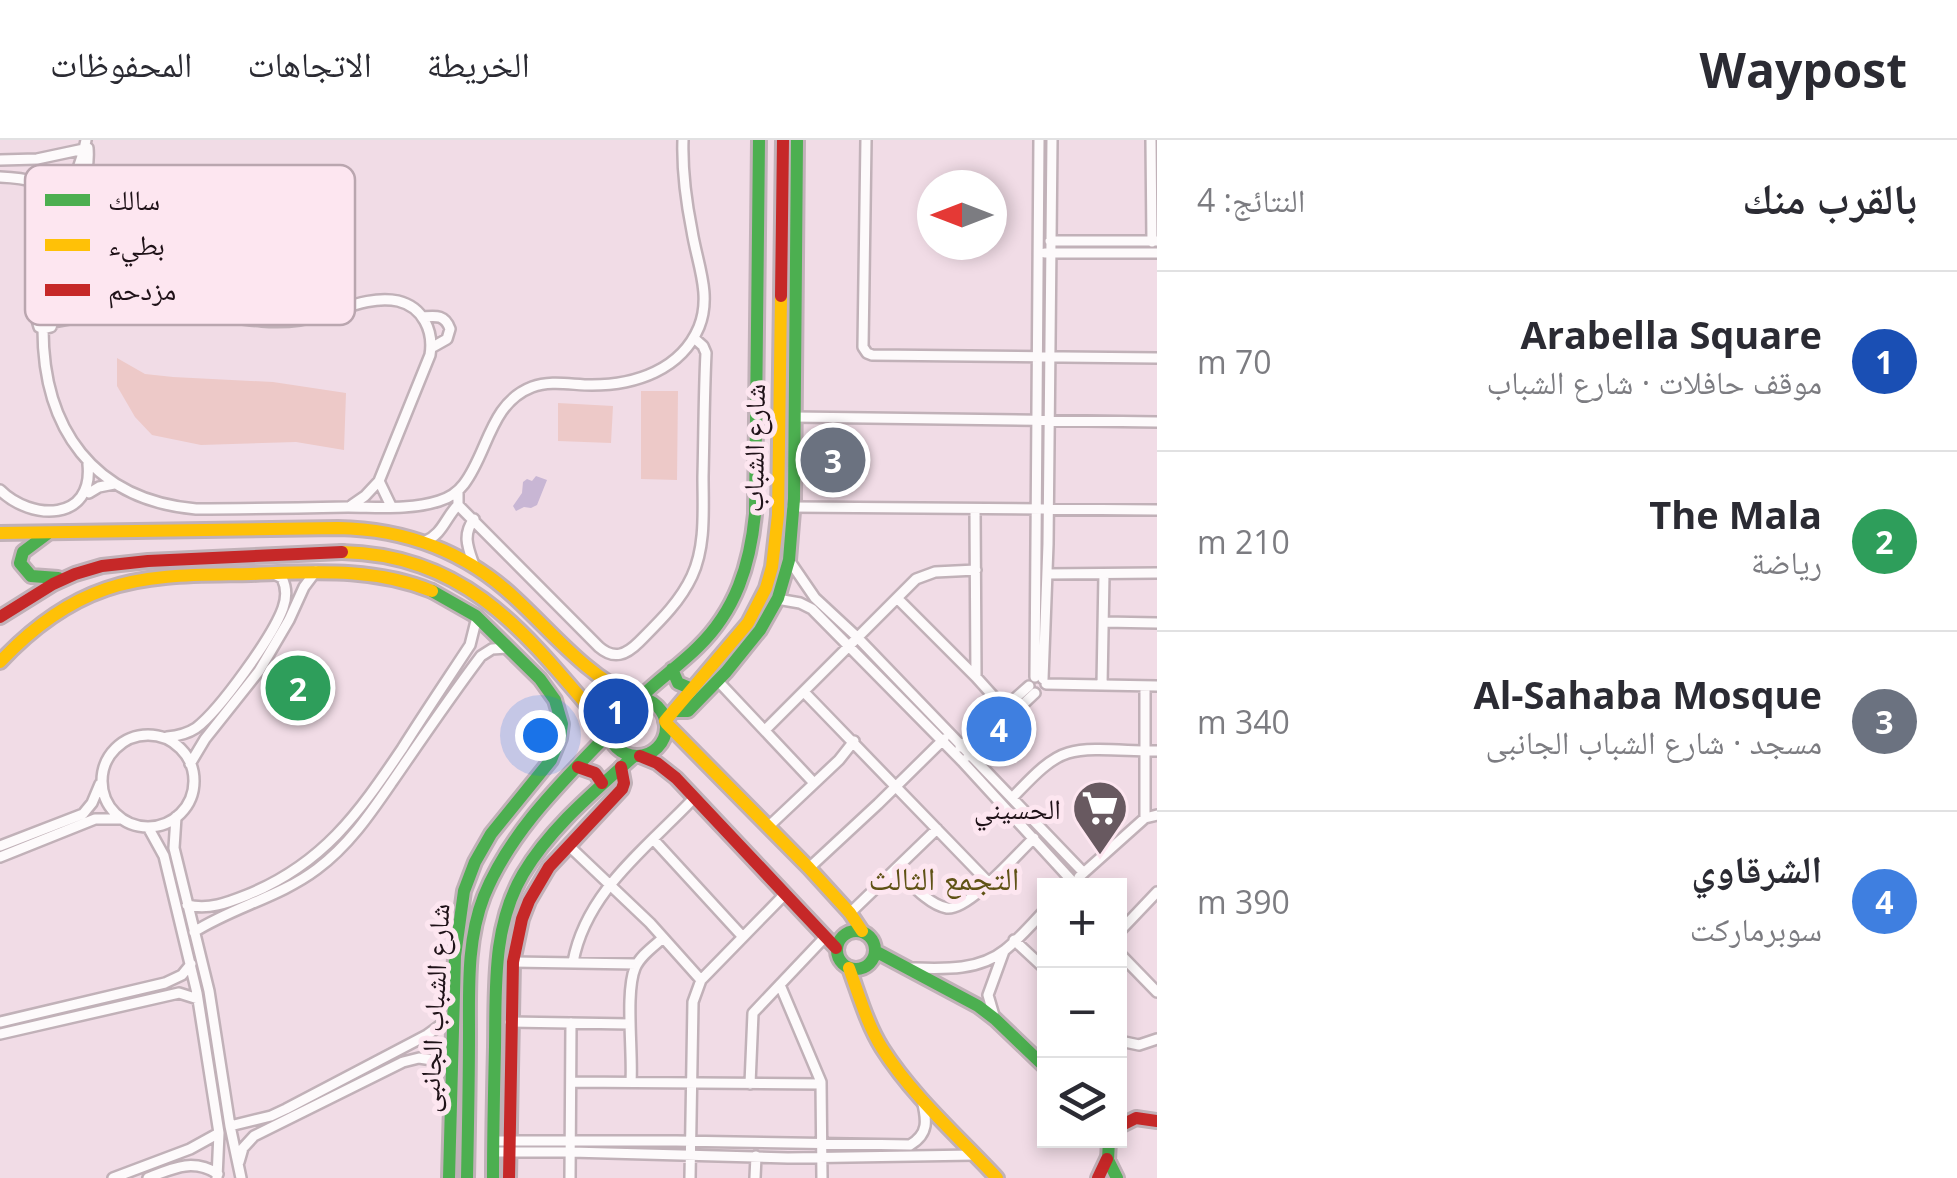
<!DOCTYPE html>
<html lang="ar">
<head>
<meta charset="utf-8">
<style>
	body { margin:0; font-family:"Open Sans","Noto Naskh Arabic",sans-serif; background:#f7f7f7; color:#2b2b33; direction:rtl }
	.controls { position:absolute; right:30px; bottom:30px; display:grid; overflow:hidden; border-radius:0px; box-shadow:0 5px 15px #0003 }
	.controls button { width:90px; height:90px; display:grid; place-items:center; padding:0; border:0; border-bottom:2px solid #e1e1e2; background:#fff; color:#2b2b33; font:50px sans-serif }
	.compass { position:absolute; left:917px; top:30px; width:90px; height:90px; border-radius:50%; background:#fff; box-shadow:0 5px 15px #0003; rotate:270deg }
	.you { position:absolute; left:540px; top:595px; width:35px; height:35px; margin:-25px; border:8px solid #fff; border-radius:50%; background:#1a73e8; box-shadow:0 0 0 15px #1a73e833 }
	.badge { display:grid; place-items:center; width:65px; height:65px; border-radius:50%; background:#685960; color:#fff; font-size:32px; font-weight:700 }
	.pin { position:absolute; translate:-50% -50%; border:5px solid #fff; box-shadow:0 2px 10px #0006 }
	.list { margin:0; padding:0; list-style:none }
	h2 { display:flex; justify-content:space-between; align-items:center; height:130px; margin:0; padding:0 40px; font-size:42px }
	h2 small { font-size:32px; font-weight:400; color:#7c7c81 }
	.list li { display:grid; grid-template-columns:65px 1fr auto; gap:30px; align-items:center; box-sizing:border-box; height:180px; padding:0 40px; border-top:2px solid #e1e1e2 }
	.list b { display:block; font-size:38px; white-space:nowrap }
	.list p { margin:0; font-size:32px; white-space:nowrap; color:#7c7c81 }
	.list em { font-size:32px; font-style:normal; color:#7c7c81 }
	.icon { flex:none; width:55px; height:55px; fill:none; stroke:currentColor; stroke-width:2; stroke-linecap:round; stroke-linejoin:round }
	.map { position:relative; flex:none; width:1157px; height:1038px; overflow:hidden; direction:ltr }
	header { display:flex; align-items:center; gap:60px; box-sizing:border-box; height:140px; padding:0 50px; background:#fff; border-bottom:2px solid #e1e1e2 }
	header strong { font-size:48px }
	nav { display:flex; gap:55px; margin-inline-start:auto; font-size:35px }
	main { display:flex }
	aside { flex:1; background:#fff }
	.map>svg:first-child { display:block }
</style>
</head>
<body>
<header>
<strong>Waypost</strong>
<nav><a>الخريطة</a><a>الاتجاهات</a><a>المحفوظات</a></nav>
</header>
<main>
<aside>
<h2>بالقرب منك<small>النتائج: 4</small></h2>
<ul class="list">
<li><span class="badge" style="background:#1a4fb4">1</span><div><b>Arabella Square</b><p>موقف حافلات · شارع الشباب</p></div><em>70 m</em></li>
<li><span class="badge" style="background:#2e9e5b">2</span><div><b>The Mala</b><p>رياضة</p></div><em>210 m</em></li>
<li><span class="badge" style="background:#6b7280">3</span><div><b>Al-Sahaba Mosque</b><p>مسجد · شارع الشباب الجانبى</p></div><em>340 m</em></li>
<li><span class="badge" style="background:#3f7fe0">4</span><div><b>الشرقاوي</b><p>سوبرماركت</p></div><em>390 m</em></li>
</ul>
</aside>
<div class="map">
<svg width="1157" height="1038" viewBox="0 0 1157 1038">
	<rect width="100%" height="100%" fill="#f1dce6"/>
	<path fill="#edc9c8" d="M117,218L145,234L173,237L273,242L346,253L344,310L296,302L201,305L152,295L135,277L117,246Z
		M641,251H678L677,340L641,339Z
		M558,263L613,266L611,303L558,301Z"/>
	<path fill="#c8b6d4" d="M536,336L547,340L537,365L531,368L524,367L516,371L513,366L522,353L523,342L527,339L532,341Z"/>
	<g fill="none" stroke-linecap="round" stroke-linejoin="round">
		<g stroke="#c1b1b8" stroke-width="14">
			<path id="street" d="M866,0L863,207L867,213L872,215L1157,218
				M1151,0L1152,102
				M0,20L37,19L84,9
				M0,37C26,38 46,41 62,63
				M62,69C81,53 90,33 88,8
				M1050,101H1157
				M1045,113H1157
				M40,174C42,142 45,111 56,81C65,53 81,30 86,0
				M423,177C435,176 445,174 450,189L447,199L431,208
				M53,182C100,173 144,168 192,173C228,176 263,185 300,180C331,176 366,154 398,161C423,167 434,191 430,215L379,341L365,356L352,365
				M43,189L51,187L53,182L50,174H40L37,180L39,187L43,189C43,288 93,360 196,369C247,369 298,368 348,367C378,367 411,370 439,361C449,358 458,352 464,344C488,313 490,263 532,247C551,240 572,245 592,245C635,245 681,230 699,187C712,155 697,123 692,91C686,61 682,30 683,0
				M794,277L1157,282
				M379,341L391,366
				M0,350C31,381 94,382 88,324
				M85,350L89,353L99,347L114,344
				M458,351V365L599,507C614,520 626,515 639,502C659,482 680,462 692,436C706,406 703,369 703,337C704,295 704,254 706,213L703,206L694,198
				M792,367L1157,370
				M975,369L976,537
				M424,402C443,394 445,378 458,365
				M789,420L815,458L857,497L1083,732
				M474,425C468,408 462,395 474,379
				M1047,434L1157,433
				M777,459L800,463L812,469L962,621L1073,742
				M898,459L976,537L1003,567
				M1104,482L1157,483
				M1035,537L1039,0
				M1043,539L1048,404L1052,0
				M718,541L814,643
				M1046,544L1157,546
				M1102,545L1104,434
				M1145,546V678
				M804,552L988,742
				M765,590L916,439L935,432L976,430
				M102 641a46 46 0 1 1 92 0a46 46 0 1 1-92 0Z
				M167,597C178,596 187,594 196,588C220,570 273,496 283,468C287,457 287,448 282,438L274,434
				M960,607L1029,546
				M968,616L1035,553
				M190,624L205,599L259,531L289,480L304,447L316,431
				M1012,658C1027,643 1047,619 1068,613C1091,606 1132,612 1157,611
				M176,677L174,708L209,851L230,986L241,1038
				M148,687L164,716L197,853L219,993L217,1038
				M768,687L839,620L854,601
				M653,699L743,797
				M568,705L650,783L701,840
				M0,706L83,674L92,663L100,644
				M0,717L95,679H120
				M809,728L878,664L944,599
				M896,729C909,741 928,765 947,768C968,771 1017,714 1034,698
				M1079,737L1145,678L1157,675
				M187,765C209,770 227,763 247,755C323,724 358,674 402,609C424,574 447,540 470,505L477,477
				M850,773L937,689
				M1120,791L1157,752
				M194,792C233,767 280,757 317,729C349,705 370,674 392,642C421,600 450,557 481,516L492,509L507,508
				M1014,800L1044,828
				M1120,814L1157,852
				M513,822L636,824
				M573,822C586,751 648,707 695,657
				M912,828C943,829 979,831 1005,810C1019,799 1032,784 1044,771
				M780,845L821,942L822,1038
				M995,879L988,855L1004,811
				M0,882L165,843L182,835L191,824
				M510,882L630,884
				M0,894L179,853L198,859
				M1120,901L1139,905L1157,899
				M571,942L821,944
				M631,942C633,913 625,852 635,828C640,816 653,807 663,798
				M750,944L753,873L826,796
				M230,986L271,976L286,969L427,895L453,876
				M493,1001H676L910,1005C929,994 927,980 922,960
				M493,1012H571L788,1018L975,1015
				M239,1022L243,1008L254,996L403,922L419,918L452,923
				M113,1038L190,1009L219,993
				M148,1038C173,1028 193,1018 218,1034
				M570,1038L571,883
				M690,1038L693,862L701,840L786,753
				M755,1038L756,1016"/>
		</g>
		<g stroke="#c1b1b8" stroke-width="18">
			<path id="fast" d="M47,394L23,412L20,423L31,436L58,438
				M432,451L476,476L540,539L555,560L562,584L560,598L551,620L491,694L475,722L464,751L455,816L449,1038
				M672,529L678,543L692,549
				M640,558C658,540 680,525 698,507C736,470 750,425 755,374L759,0
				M608 587a29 29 0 1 1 58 0a29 29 0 1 1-58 0Z
				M675,571H688L726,532L760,490L778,458L789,420L794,359L797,0
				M837 810a19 19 0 1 1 38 0a19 19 0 1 1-38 0Z
				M875,811L978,866L995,879L1044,926
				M1109,1000L1108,1020L1117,1038
				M467,1038C468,989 469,941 469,892C469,847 467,799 484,756C510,692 562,642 609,593
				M493,1038C493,994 494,950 495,907C496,848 492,787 523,734C551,687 594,652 634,616"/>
		</g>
		<g stroke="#c1b1b8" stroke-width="18">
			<path id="slow" d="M0,393L338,388C405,389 466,412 515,458C554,494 585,534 634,557
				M342,412C472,415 530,499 608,590
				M0,522C30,490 65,463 106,449C152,433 203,435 251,434C313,432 373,427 432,451
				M665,581L748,483L766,448L772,427L778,375L781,156
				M666,583L809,728L850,773L862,791
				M849,828C859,855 867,884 882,908C913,957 958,996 997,1038"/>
		</g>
		<g stroke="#c1b1b8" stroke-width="18">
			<path id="jam" d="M781,156L783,0
				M0,477L53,444L75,434L102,426L148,421L342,412
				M640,616L657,623L676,638L836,808
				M578,627L595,633L602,643
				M1120,986L1136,978L1157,981
				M509,1038L513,822L522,779L529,761L549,727L622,649L624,643L621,627
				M1098,1038L1107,1019"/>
		</g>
		<use href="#street" stroke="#fdfafb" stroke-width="9"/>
		<use href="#fast" stroke="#4caf50" stroke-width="12"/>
		<use href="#slow" stroke="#ffc107" stroke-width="12"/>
		<use href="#jam" stroke="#c62828" stroke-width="12"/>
	</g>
	<defs>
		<g id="supermarket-pin" transform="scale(2.875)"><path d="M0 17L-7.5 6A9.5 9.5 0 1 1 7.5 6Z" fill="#685960" stroke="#fde6f0"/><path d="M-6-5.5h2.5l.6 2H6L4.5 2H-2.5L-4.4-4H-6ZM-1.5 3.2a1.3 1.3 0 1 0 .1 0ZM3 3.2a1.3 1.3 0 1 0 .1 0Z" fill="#fff"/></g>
	</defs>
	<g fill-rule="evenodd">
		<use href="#supermarket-pin" x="1100" y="668"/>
	</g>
	<g text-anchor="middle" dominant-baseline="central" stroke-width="10" stroke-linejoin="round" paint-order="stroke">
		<g font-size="28" fill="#1f1218" stroke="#fde6f0">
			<text transform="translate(753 308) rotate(-89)">شارع الشباب</text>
			<text transform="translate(433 868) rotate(-87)">شارع الشباب الجانبى</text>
		</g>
		<g font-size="28" fill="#1f1218" stroke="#fde6f0" text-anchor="end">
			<text x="1061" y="668">الحسيني</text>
		</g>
		<g font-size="32" fill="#5f5215" stroke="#fde6f0">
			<text x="944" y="737">التجمع الثالث</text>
		</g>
	</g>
	<rect x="25" y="25" width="330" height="160" rx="15" fill="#fde6f0" stroke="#baa6af" stroke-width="2.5"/>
	<rect x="45" y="54" width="45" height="12" fill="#4caf50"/>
	<rect x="45" y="99" width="45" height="12" fill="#ffc107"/>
	<rect x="45" y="144" width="45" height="12" fill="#c62828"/>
	<g font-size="28" fill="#1f1218">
		<text x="108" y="70">سالك</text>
		<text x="108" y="115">بطيء</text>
		<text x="108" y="160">مزدحم</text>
	</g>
</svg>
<div class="controls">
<button>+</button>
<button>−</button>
<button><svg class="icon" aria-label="layers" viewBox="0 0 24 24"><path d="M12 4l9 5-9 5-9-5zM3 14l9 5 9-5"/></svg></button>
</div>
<svg class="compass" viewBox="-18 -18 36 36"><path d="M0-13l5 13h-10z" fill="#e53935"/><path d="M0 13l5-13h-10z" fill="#7c7c81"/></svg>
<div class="you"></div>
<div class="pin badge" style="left:616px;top:571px;background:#1a4fb4">1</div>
<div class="pin badge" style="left:298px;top:548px;background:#2e9e5b">2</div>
<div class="pin badge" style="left:833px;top:320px;background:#6b7280">3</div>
<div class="pin badge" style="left:999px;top:589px;background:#3f7fe0">4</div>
</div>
</main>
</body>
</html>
